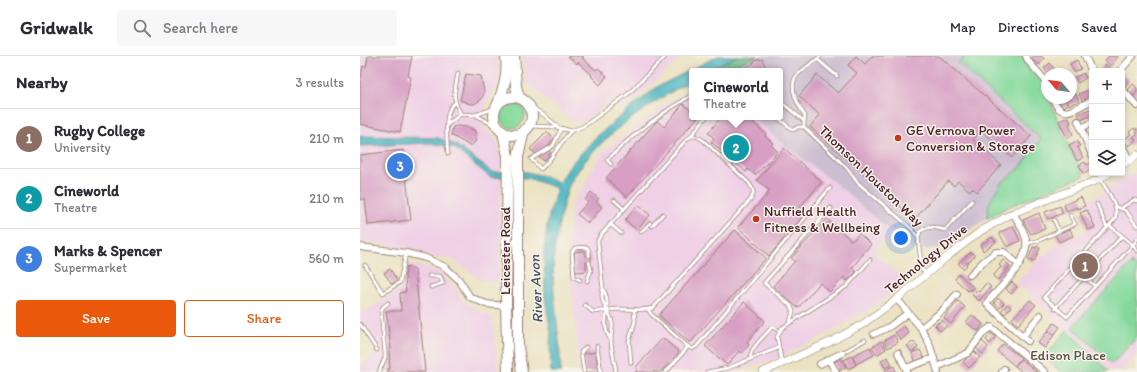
<!DOCTYPE html>
<html lang="en">
<head>
<meta charset="utf-8">
<style>
	body { margin:0; font-family:Itim,sans-serif; background:#f7f7f7; color:#2b2b33 }
	.controls { position:absolute; right:12px; top:12px; display:grid; overflow:hidden; border-radius:4px; box-shadow:0 2px 6px #0003 }
	.controls button { width:36px; height:36px; display:grid; place-items:center; padding:0; border:0; border-bottom:1px solid #e1e1e2; background:#fff; color:#2b2b33; font:20px sans-serif }
	.compass { position:absolute; left:681px; top:12px; width:36px; height:36px; border-radius:50%; background:#fff; box-shadow:0 2px 6px #0003; rotate:299deg }
	.you { position:absolute; left:541px; top:182px; width:14px; height:14px; margin:-10px; border:3px solid #fff; border-radius:50%; background:#1a73e8; box-shadow:0 0 0 6px #1a73e833 }
	.badge { display:grid; place-items:center; width:26px; height:26px; border-radius:50%; background:#ea580c; color:#fff; font-size:13px; font-weight:700 }
	.pin { position:absolute; translate:-50% -50%; border:2px solid #fff; box-shadow:0 1px 4px #0006 }
	.popup { position:absolute; left:329px; top:12px; width:94px; height:52px; box-sizing:border-box; display:grid; place-content:center; border-radius:4px; background:#fff; filter:drop-shadow(0 1px 3px #0005); font-size:13px; white-space:nowrap; color:#7c7c81 }
	.popup b { font-size:15px; color:#2b2b33 }
	.popup::after { content:''; position:absolute; left:50%; top:100%; margin-left:-8px; border:8px solid transparent; border-top-color:#fff }
	.list { margin:0; padding:0; list-style:none }
	h2 { display:flex; justify-content:space-between; align-items:center; height:52px; margin:0; padding:0 16px; font-size:17px }
	h2 small { font-size:13px; font-weight:400; color:#7c7c81 }
	.list li { display:grid; grid-template-columns:26px 1fr auto; gap:12px; align-items:center; box-sizing:border-box; height:60px; padding:0 16px; border-top:1px solid #e1e1e2 }
	.list b { display:block; font-size:15px; white-space:nowrap }
	.list p { margin:0; font-size:13px; white-space:nowrap; color:#7c7c81 }
	.list em { font-size:13px; font-style:normal; color:#7c7c81 }
	.actions { display:flex; gap:8px; padding:12px 16px }
	.actions a { flex:1; padding:9px 0; border:1px solid #ea580c; border-radius:4px; text-align:center; font-size:14px; color:#ea580c }
	.actions .main { background:#ea580c; color:#fff }
	.icon { flex:none; width:22px; height:22px; fill:none; stroke:currentColor; stroke-width:2; stroke-linecap:round; stroke-linejoin:round }
	.map { position:relative; flex:none; width:777px; height:316px; overflow:hidden }
	header { display:flex; align-items:center; gap:24px; box-sizing:border-box; height:56px; padding:0 20px; background:#fff; border-bottom:1px solid #e1e1e2 }
	header strong { font-size:19px }
	nav { display:flex; gap:22px; margin-inline-start:auto; font-size:14px }
	.search { width:280px; height:36px; background:#f7f7f7; display:flex; align-items:center; gap:10px; box-sizing:border-box; padding:0 14px; border-radius:4px; color:#7c7c81; font-size:15px }
	main { display:flex }
	aside { flex:1; background:#fff }
	.map>svg:first-child { display:block }
</style>
</head>
<body>
<header>
<strong>Gridwalk</strong>
<div class="search"><svg class="icon" aria-label="search" viewBox="0 0 24 24"><circle cx="10" cy="10" r="6"/><path d="M15 15l6 6"/></svg>Search here</div>
<nav><a>Map</a><a>Directions</a><a>Saved</a></nav>
</header>
<main>
<aside>
<h2>Nearby<small>3 results</small></h2>
<ul class="list">
<li><span class="badge" style="background:#8d6e63">1</span><div><b>Rugby College</b><p>University</p></div><em>210 m</em></li>
<li><span class="badge" style="background:#0f9aa8">2</span><div><b>Cineworld</b><p>Theatre</p></div><em>210 m</em></li>
<li><span class="badge" style="background:#3f7fe0">3</span><div><b>Marks &amp; Spencer</b><p>Supermarket</p></div><em>560 m</em></li>
</ul>
<div class="actions"><a class="main">Save</a><a>Share</a></div>
</aside>
<div class="map">
<svg width="777" height="316" viewBox="0 0 777 316">
	<rect width="100%" height="100%" fill="#f7f3e8"/>
	<filter id="ink" filterUnits="userSpaceOnUse"><feTurbulence type="fractalNoise" baseFrequency=".025" numOctaves="2"/><feDisplacementMap in="SourceGraphic" scale="8" xChannelSelector="R" yChannelSelector="G"/><feConvolveMatrix kernelMatrix="1 2 1 2 8 2 1 2 1" color-interpolation-filters="sRGB"/></filter>
	<filter id="wash" filterUnits="userSpaceOnUse"><feTurbulence type="fractalNoise" baseFrequency=".012" numOctaves="4" result="noise"/><feDisplacementMap in="SourceGraphic" scale="16" xChannelSelector="R" yChannelSelector="G"/><feGaussianBlur stdDeviation="0.9" result="paint"/><feColorMatrix in="noise" values="0 0 0 0 0 0 0 0 0 0 0 0 0 0 0 0 0 1.4 0 .05"/><feComposite in="paint" operator="in"/></filter>
	<g filter="url(#wash)">
		<rect width="100%" height="100%" fill="#ebe2c2"/>
		<path fill="#efd0e6" d="M0,0H137L138,27L125,48L124,73L136,83L141,99L140,202L138,227L121,224L91,202H77L55,193L0,184Z
			M162,0H323L265,53L253,42L225,65L213,66L167,26Z
			M332,33V61H392L427,91L480,131L536,180L529,189L522,183L513,196L543,222L532,236L506,255L459,282L414,303L376,316H220L208,196L212,149L244,94L308,47Z
			M777,116V297L760,316H752L656,227L690,193L735,171L725,146L744,137L743,134Z
			M46,207L77,214L95,232L101,242L111,250L132,261L138,316H2L1,309L21,294L0,262V258L43,231Z"/>
		<path fill="#cdbed2" d="M397,0H605L600,7L681,83L660,112L641,127L629,147L627,162L583,192L556,194L536,180L480,131L427,91L392,61H420V15H362Z"/>
		<path fill="#83d99c" stroke="#667c64" d="M605,0H663C667,16 687,23 687,42H689L702,75L724,120L650,150L627,162L629,147L641,127L660,112L681,83L599,7Z
			M139 59a13 13 0 1 1 26 0a13 13 0 1 1-26 0Z
			M771,207L777,212V281L752,308L712,271Z
			M707,274L748,314L746,316H701L684,301Z"/>
		<path fill="#6ab984" stroke="#5a6c58" d="M378,0H397L362,15H354L353,12Z"/>
		<path fill="#46b4bf" stroke="#486a75" d="M358,0H378L345,15H332V24C290,47 231,85 209,130C206,136 205,144 203,150C198,171 194,191 193,213C193,235 196,255 198,277C200,290 200,303 201,316H191L190,287L191,277L185,242L184,195L188,163L197,132L168,122L130,121L94,92L70,87L0,90V80L78,82L96,89L132,116H167L184,120L199,127L212,107L234,83L268,54L297,31Z"/>
		<g id="blocks">
			<path fill="#d79fc4" d="M8,0H52L48,20L51,21L40,76L0,68V27L3,10L6,11Z
				M208,0H224L222,2L236,14L238,12L247,20L240,29L231,20L232,19L218,6L217,8Z
				M496,0L505,8L512,0H579L671,80L652,102L621,74L613,84L641,109L617,136L612,132L610,135L598,125L594,130L588,125L555,163L450,71L460,59L439,40L457,19L478,37L497,17L488,9Z
				M674,0H681L684,2L679,9L671,3Z
				M749,0H758L751,10L745,5Z
				M399,3L400,4L402,3L407,14L373,15L379,12L380,15L394,7V6Z
				M717,4L721,13L714,16L710,8Z
				M690,7L695,14L690,18H688L684,12Z
				M745,8L751,13L750,15H744L741,13Z
				M724,17L726,22L718,27L715,21Z
				M106,18L121,20L124,36L123,40L121,44L114,48H110L100,44Z
				M763,19L769,24L765,30L762,27Z
				M773,28L777,32V36L774,40L768,34Z
				M730,33L732,40L722,45L719,38Z
				M716,38L719,45L709,49L706,43L711,42V41Z
				M700,42H704L707,49L702,52L698,43Z
				M323,48L332,55V61H338L267,141L246,122L297,65L304,71Z
				M732,52V59L721,64L718,58Z
				M359,61H387L406,78L405,80L413,87L411,89L418,96L395,119L388,113L386,116L374,105L376,103L374,102L370,105L368,103L370,99L368,97L364,100L362,98L364,94L363,93L362,95L351,86L354,82L348,77L359,64L357,62Z
				M708,61L711,67L709,68L713,79L707,82L699,65Z
				M97,70L108,71L114,74L117,80L115,86L113,88L110,90L91,79L93,71Z
				M774,72L775,74L777,72V78L773,81L776,84L769,90L763,84L771,78L769,76Z
				M187,76L194,83L186,93L191,97L184,105L170,93Z
				M717,85L720,90L718,91L723,102L717,105L709,89Z
				M424,92L462,126L437,154L432,150L430,153L441,163L409,200L378,171L410,135L397,124Z
				M43,94L51,164L8,169L5,143L0,144V99Z
				M725,106L727,109L732,106V113L724,118L719,109Z
				M231,136L239,143L236,145L242,151L228,167L217,158L228,146L225,144Z
				M721,141L725,150L718,153L717,151L707,155L704,149Z
				M278,149L290,159L277,174L265,164Z
				M700,150L703,157L688,163L685,156Z
				M727,154L735,171L728,174L720,157Z
				M679,157L685,173L671,178L663,164Z
				M467,163L492,185L499,178L511,188L492,212L496,216L487,225L484,221L470,236L460,227L438,252L413,230L435,205L431,202Z
				M653,170L660,185L647,191L639,177Z
				M710,173L713,180L699,186L695,179Z
				M375,174L406,202L330,287L299,259Z
				M632,181L636,186L623,195L620,189Z
				M677,190L680,192L674,206L668,204L673,191L676,192Z
				M225,195V200H231V206H226V215L215,216L214,196Z
				M611,196L615,200L606,208L607,209L603,213L598,207Z
				M643,204L650,210L638,224L633,220L641,211L639,209Z
				M47,210L55,213L65,316H28V313H30L29,294L31,293L26,255H41L40,237L46,236L45,220Z
				M30,213L37,224L32,228L24,217Z
				M599,218L614,232L611,235L610,233L608,235L595,223Z
				M652,226L657,231L651,238L646,233Z
				M626,227L631,231L619,245L612,239L617,234L619,236Z
				M638,242L644,247L640,252L634,247Z
				M670,244L676,249L658,269L652,263Z
				M598,245L605,251L591,268L584,262Z
				M384,246L405,265L387,286L389,289L382,297L379,295L367,309L345,290Z
				M647,248L651,251L645,258L641,255Z
				M612,259L623,268L618,275L606,266Z
				M582,264L587,270L580,275L575,269Z
				M694,267L700,271L694,279L688,274Z
				M544,270L549,277L541,284L535,277Z
				M688,275L694,279L685,292L678,287Z
				M631,277L636,281L630,288L626,284Z
				M534,279L538,286L528,292L524,285Z
				M303,282L319,296L301,316H275L278,313L276,311Z
				M522,285L526,293L517,299L512,291Z
				M554,285L558,292L552,296L547,290Z
				M622,285L628,291L623,298L616,292Z
				M643,288L661,302L655,310L637,295Z
				M510,291L514,299L496,308L492,300Z
				M560,294L564,302L556,306L552,297Z
				M614,295L620,301L609,312L603,306Z
				M236,296L238,316H225L223,298Z
				M492,300L496,309L488,313L484,304Z
				M528,301L532,309L525,312L521,304Z
				M481,302L486,311L478,315L474,306Z
				M661,303L670,310L677,316H662L655,310Z
				M534,310L536,316H526L525,314Z"/>
		</g>
	</g>
	<g filter="url(#ink)">
		<use href="#blocks" fill-opacity="0" stroke="#9a8076" stroke-width="1"/>
		<g fill="none" stroke-linecap="round" stroke-linejoin="round">
			<g stroke="#9a8076" stroke-width="4.5">
				<path id="service" d="M461,0C456,4 437,17 435,22C429,34 439,50 445,60L444,65V71L487,112L498,127L552,173L558,182L562,214L566,217
					M457,3L477,20
					M98,17C95,35 91,42 101,58
					M420,45L444,65
					M168,48L185,60L197,70
					M116,59L138,72
					M417,61L433,74L438,71H444
					M88,68L101,58L115,59L136,52
					M169,70L197,71L211,75L224,70L268,38L306,0
					M201,73L193,90L171,103L181,113C193,102 200,87 211,75
					M331,80L346,61
					M88,98C87,86 83,53 95,47
					M251,108L247,104C273,78 301,57 332,39
					M741,124C747,135 760,150 755,163L684,241L707,261L773,189L777,183
					M254,144L264,153
					M737,148L747,172
					M755,150L766,155L777,170
					M761,152L774,144L777,145
					M694,164L699,175
					M250,168L261,177
					M749,169L773,189L777,195
					M292,170L303,158
					M281,176L290,167
					M558,182L560,175L567,172L573,171L585,174L612,145
					M666,188L680,184L715,168L710,159
					M5,209L23,237L40,226L46,197
					M712,210L735,230
					M69,220H80L83,227L71,231
					M220,224L214,221L212,196L215,192L227,191L229,195V200
					M227,225L231,214L229,206
					M243,233C254,250 238,267 251,284
					M225,249L233,256C241,255 249,254 258,253C270,253 281,255 293,252L391,143C395,136 393,133 389,127L343,84C337,80 333,78 327,83L241,179L238,184V188L243,233C239,244 247,252 251,262C254,269 251,277 251,284C251,294 255,306 256,316
					M695,252L762,180
					M288,253L291,258L326,289L332,293L336,291L470,132
					M430,266L433,255L431,250L404,227L471,152
					M0,268L17,294
					M237,290L241,316
					M482,297L505,284
					M391,303C388,293 406,279 412,271L420,275
					M271,307L269,285L275,265L274,254
					M422,308L417,281L422,272L487,230L510,204
					M19,316L25,302V297L21,255L23,251L28,247
					M224,316L221,296L226,291
					M306,316L327,292L326,289
					M347,316L368,312L418,292"/>
			</g>
			<g stroke="#9a8076" stroke-width="8">
				<path id="minor" d="M666,0C667,8 682,17 687,28
					M725,0L732,16
					M760,15L773,0
					M762,33L777,50
					M693,42C701,66 716,52 732,44
					M718,65L732,99
					M721,72L732,67
					M762,90L770,105
					M653,157C658,165 664,174 666,183C670,204 642,230 628,245L627,248L668,285
					M0,191L46,197L66,202L85,211L99,224L110,241L126,248L146,250
					M610,219L623,206L636,196H644L659,209
					M537,243L561,272L569,287L578,316
					M561,272L582,255L597,238
					M514,278L529,271L548,257
					M663,280L680,259
					M538,297L547,315
					M469,304L476,316
					M460,308L482,297
					M577,311L608,297L624,276L631,271L685,316
					M546,312L574,302
					M642,316L644,313"/>
			</g>
			<g stroke="#9a8076" stroke-width="8">
				<path id="tertiary" d="M762,109L777,99
					M403,316L472,285L503,268L537,243L588,200L621,175L653,157L740,123L749,117"/>
			</g>
			<g stroke="#9a8076" stroke-width="12">
				<path id="trunk" d="M154,0L156,30L159,42
					M134 60a19 19 0 1 1 38 0a19 19 0 1 1-38 0Z
					M138,48C144,30 148,20 146,0
					M143,76L148,100L146,250L148,316
					M162,316L158,291V101L164,74"/>
			</g>
			<use href="#service" stroke="#fff" stroke-width="3"/>
			<use href="#minor" stroke="#fff" stroke-width="6"/>
			<use href="#tertiary" stroke="#fff" stroke-width="7"/>
			<use href="#trunk" stroke="#fff" stroke-width="10"/>
		</g>
	</g>
	<g fill="#c8321e" stroke="#f7f3e8" stroke-width="1.5">
		<circle cx="538" cy="82" r="4"/>
		<circle cx="396" cy="163" r="4"/>
	</g>
	<g text-anchor="middle" dominant-baseline="central" stroke-width="3" stroke-linejoin="round" paint-order="stroke">
		<g font-size="14" fill="#4a1f2b" stroke="#f7f3e8" text-anchor="start">
			<text x="546" y="74">GE Vernova Power<tspan x="546" dy="16">Conversion &amp; Storage</tspan></text>
			<text x="404" y="155">Nuffield Health<tspan x="404" dy="16">Fitness &amp; Wellbeing</tspan></text>
		</g>
		<g font-size="14" fill="#4a1f2b" stroke="#f7f3e8">
			<text transform="translate(511 120) rotate(44)">Thomson Houston Way</text>
			<text transform="translate(145 195) rotate(-90)">Leicester Road</text>
			<text transform="translate(566 203) rotate(-39)">Technology Drive</text>
		</g>
		<g font-size="14" fill="#584e47" stroke="#f7f3e8">
			<text x="708" y="299">Edison Place</text>
		</g>
		<g font-size="15" font-style="italic" fill="#49535f" stroke="#f7f3e8">
			<text transform="translate(176 233) rotate(-93)">River Avon</text>
		</g>
	</g>
</svg>
<div class="controls">
<button>+</button>
<button>−</button>
<button><svg class="icon" aria-label="layers" viewBox="0 0 24 24"><path d="M12 4l9 5-9 5-9-5zM3 14l9 5 9-5"/></svg></button>
</div>
<svg class="compass" viewBox="-18 -18 36 36"><path d="M0-13l5 13h-10z" fill="#e53935"/><path d="M0 13l5-13h-10z" fill="#7c7c81"/></svg>
<div class="you"></div>
<div class="pin badge" style="left:725px;top:210px;background:#8d6e63">1</div>
<div class="pin badge" style="left:376px;top:92px;background:#0f9aa8">2</div>
<div class="popup"><b>Cineworld</b>Theatre</div>
<div class="pin badge" style="left:40px;top:110px;background:#3f7fe0">3</div>
</div>
</main>
</body>
</html>
